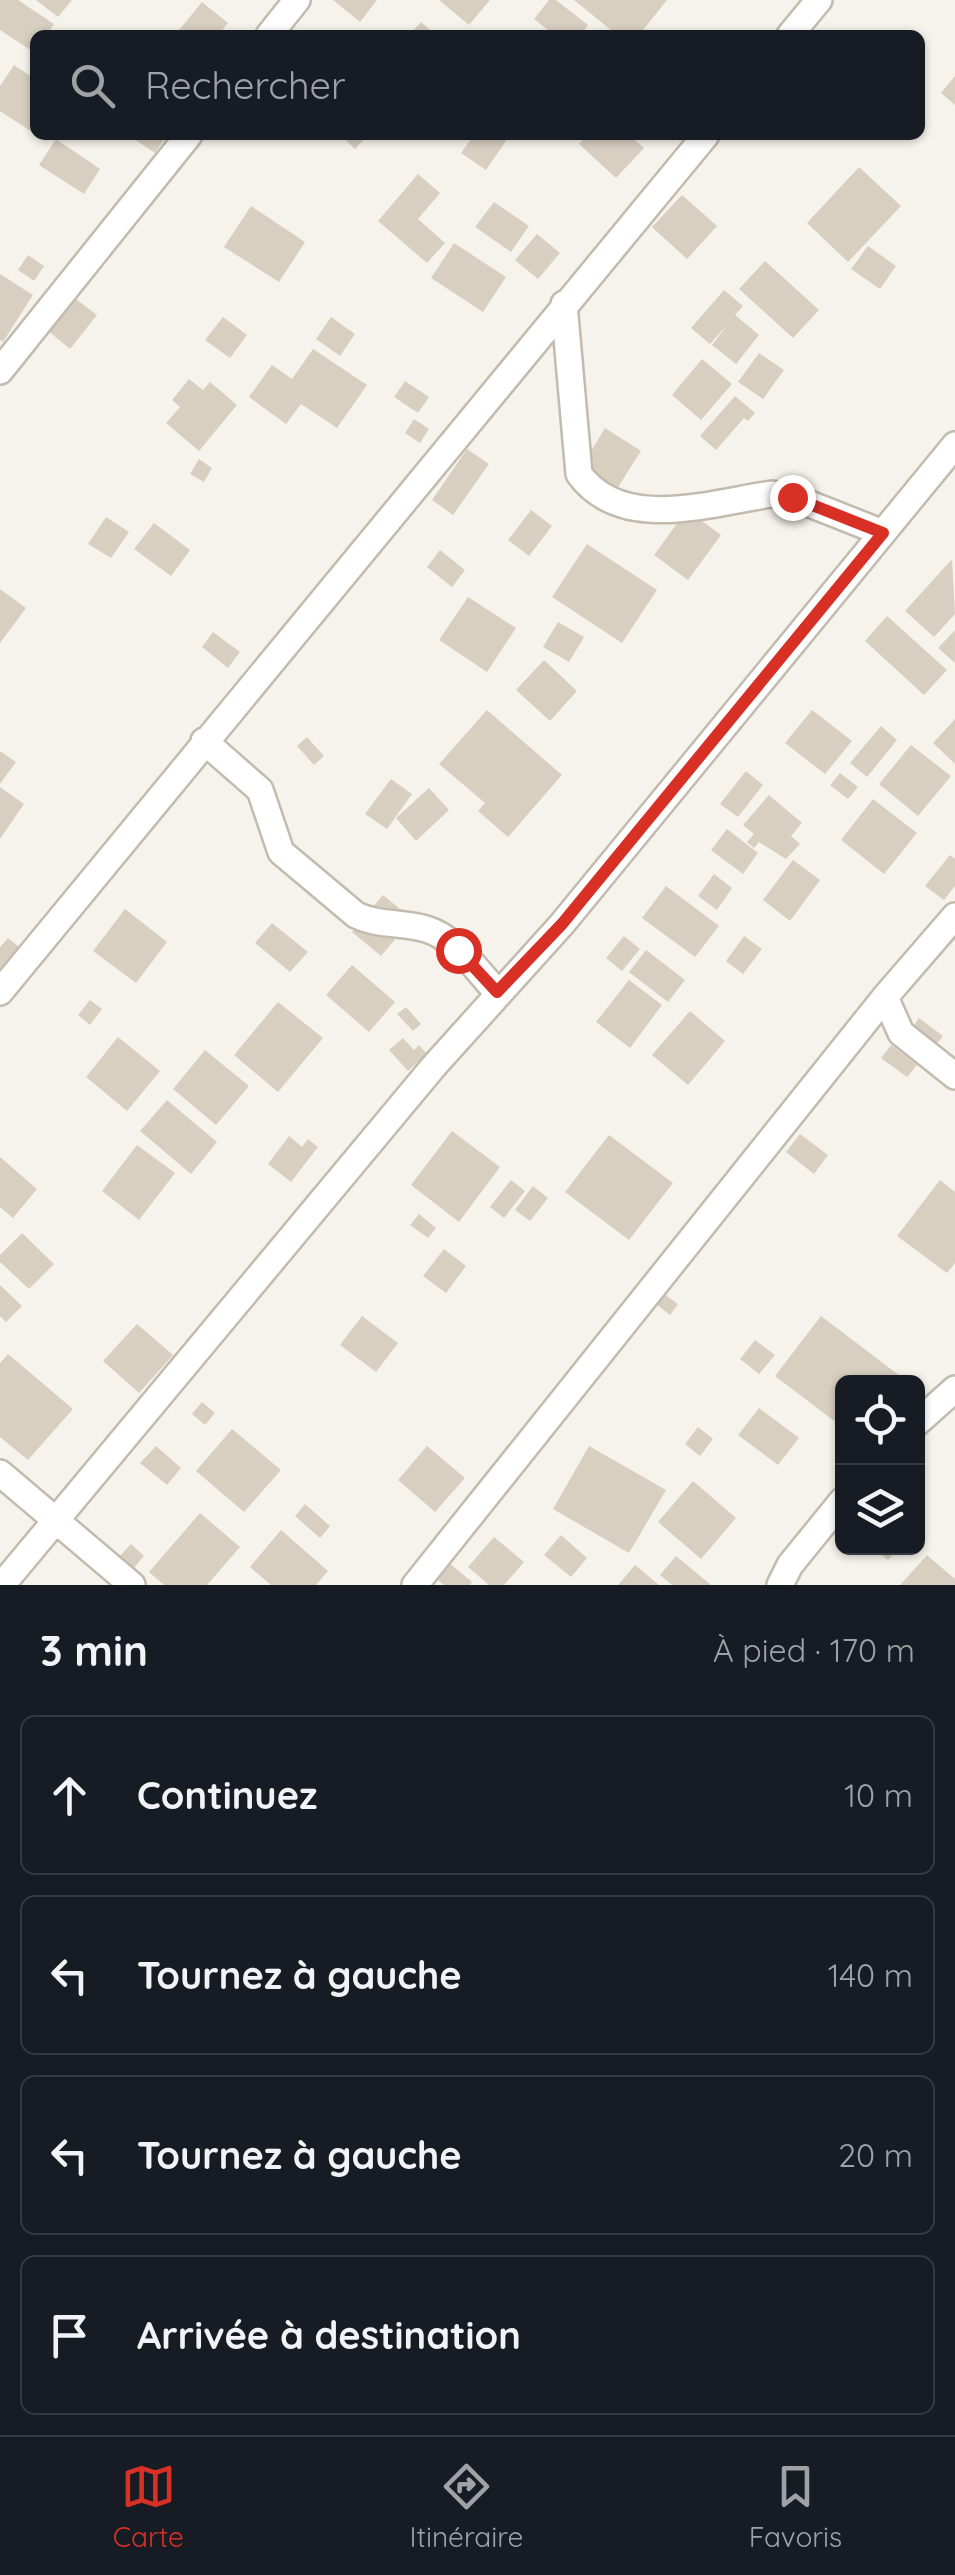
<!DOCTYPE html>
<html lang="fr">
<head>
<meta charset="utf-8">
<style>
	body { margin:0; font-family:Quicksand,sans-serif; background:#242831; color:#f1f3f6 }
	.controls { position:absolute; right:30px; bottom:30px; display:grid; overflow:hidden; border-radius:15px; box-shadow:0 2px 8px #0004 }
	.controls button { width:90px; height:90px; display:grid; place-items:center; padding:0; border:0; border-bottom:2px solid #363941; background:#171b24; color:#f1f3f6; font:50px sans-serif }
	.stop { position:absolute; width:30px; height:30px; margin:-22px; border:8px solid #d93025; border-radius:50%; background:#fff }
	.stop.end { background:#d93025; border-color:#fff; box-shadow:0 2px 10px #0008 }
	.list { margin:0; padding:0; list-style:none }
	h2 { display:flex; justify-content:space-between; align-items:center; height:130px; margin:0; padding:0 40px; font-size:42px }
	h2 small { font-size:32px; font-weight:400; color:#9ea1a6 }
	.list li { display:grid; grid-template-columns:65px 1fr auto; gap:30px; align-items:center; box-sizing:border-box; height:160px; margin:0 20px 20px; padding:0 20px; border:2px solid #363941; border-radius:15px }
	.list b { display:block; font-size:38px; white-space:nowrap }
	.list em { font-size:32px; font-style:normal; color:#9ea1a6 }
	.icon { flex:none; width:55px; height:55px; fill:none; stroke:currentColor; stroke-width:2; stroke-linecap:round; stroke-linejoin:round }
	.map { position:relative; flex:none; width:955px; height:1585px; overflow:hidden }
	.search { position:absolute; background:#171b24; box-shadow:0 2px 8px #0004; left:30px; right:30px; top:30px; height:110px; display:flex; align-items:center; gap:25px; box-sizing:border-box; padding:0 35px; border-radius:15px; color:#9ea1a6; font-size:38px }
	.sheet { height:850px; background:#171b24 }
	nav { display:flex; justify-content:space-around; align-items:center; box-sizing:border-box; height:140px; border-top:2px solid #363941; background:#171b24; font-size:28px; color:#9ea1a6 }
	nav a { display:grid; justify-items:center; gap:5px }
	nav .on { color:#d93025 }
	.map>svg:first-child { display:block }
</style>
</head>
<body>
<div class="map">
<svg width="955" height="1585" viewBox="0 0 955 1585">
	<rect width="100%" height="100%" fill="#f6f3ec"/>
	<path fill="#d8cfc1" d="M0,0H18L54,24L47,35H35V53L0,30Z
		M36,0H72L58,17Z
		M333,0H377L360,22Z
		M439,0H490L469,25Z
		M549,0H556L588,25L581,35H554L534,19Z
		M574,0H667L639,35H617Z
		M202,2L228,23L218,35H175Z
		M421,22L436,35H409Z
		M14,65L35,79V134L0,111V86Z
		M955,76V105L941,93Z
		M128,135H167L155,153Z
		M340,135H368L355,149Z
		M474,135H510L486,170L461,153Z
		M587,135H629L644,148L616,178L579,144Z
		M56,139L100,169L84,194L39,165Z
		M859,167L901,206L848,262L807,223Z
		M418,174L440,193L418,219L445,243L427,263L378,221Z
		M682,195L717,226L687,259L652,227Z
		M494,202L529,226L511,252L475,227Z
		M251,206L305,242L279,282L224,247Z
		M537,234L560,253L538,279L515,260Z
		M454,243L506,277L483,312L431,278Z
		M868,246L896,266L880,289L851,269Z
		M28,255L44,266L34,281L18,270Z
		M765,261L819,310L793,338L739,289Z
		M0,274L33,295L3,342L0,340Z
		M724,290L743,306L735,315L759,335L736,364L712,345L728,324L710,344L691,328Z
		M68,293L97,315L70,349L42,326Z
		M223,317L247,335L230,358L205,340Z
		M331,317L355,334L340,356L316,339Z
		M313,349L367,385L337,428L301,404L286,424L249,397L272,365L292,379Z
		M759,353L784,370L763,399L738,382Z
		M702,359L732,384L701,420L672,395Z
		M189,379L203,390L210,382L237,405L199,451L166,423L180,407L172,400Z
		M405,381L429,397L418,413L394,397Z
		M735,396L755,413L748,421L744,418L716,450L700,436Z
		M414,419L429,429L420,443L405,433Z
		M605,428L641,451L613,495L579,474V439L593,448Z
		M467,449L489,464L453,515L432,500Z
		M199,459L212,468L204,482L190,474Z
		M531,510L552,526L529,556L508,540Z
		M687,510L721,535L688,580L654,555Z
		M106,517L129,532L111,558L88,544Z
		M154,523L190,550L171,576L134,549Z
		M587,544L657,590L622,643L552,597Z
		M440,550L465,570L452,587L427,567Z
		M952,559L955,614L934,637L905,611Z
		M0,589L26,608L0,643Z
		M468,597L516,628L487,672L439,640Z
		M887,616L947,670L924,695L865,641Z
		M558,622L584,637L569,662L543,647Z
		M955,630V663L938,648Z
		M213,632L240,652L228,668L202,647Z
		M544,660L577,691L550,721L516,690Z
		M487,710L562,775L508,837L478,811L485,803L439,764Z
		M812,710L852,741L825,774L785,743Z
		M955,719V764L933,743Z
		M881,726L897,740L867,777L850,763Z
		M307,737L324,756L314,765L297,746Z
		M911,745L951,776L918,816L879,784Z
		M0,751L16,762L0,784Z
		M746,771L763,785L738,817L720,804Z
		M840,773L858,787L848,799L830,785Z
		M391,779L412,794L387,829L365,814Z
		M0,787L24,804L0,839Z
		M429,788L449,810L416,841L396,818Z
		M769,795L802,823L791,836L800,844L786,859L759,842L754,848L747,842L754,834L743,825Z
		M873,799L917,833L884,874L841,840Z
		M727,829L758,853L743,874L711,850Z
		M950,855L955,859V886L944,900L925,886Z
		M793,860L820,880L790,921L763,900Z
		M714,874L732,888L717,910L698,896Z
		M666,886L719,926L695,957L642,918Z
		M383,895L412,919L381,956L352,932Z
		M125,909L167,942L136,983L93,951Z
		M272,923L308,952L290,972L255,943Z
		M624,936L640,949L622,971L606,958Z
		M744,936L762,949L743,974L726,961Z
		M8,938L19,947L0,969V947Z
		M646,950L685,980L668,1002L629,972Z
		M352,965L395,1002L369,1032L326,995Z
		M629,980L662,1005L630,1048L596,1022Z
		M90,1000L102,1009L90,1025L78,1015Z
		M278,1002L323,1038L278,1092L234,1055Z
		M406,1007L421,1024L413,1031L397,1014Z
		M690,1011L725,1041L688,1085L652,1055Z
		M919,1018L943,1036L933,1048L910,1031Z
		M118,1037L160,1071L127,1111L86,1077Z
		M403,1038L414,1050L419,1045L427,1054L408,1071L389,1050Z
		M891,1045L917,1065L907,1077L881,1058Z
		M205,1050L249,1086L216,1125L173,1089Z
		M167,1100L217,1142L191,1174L140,1131Z
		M452,1131L500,1167L459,1222L411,1185Z
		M800,1134L828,1155L814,1174L786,1152Z
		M609,1135L673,1183L629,1240L565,1192Z
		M289,1136L302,1147L308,1139L318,1147L291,1182L268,1164Z
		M137,1145L175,1173L139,1220L102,1191Z
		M0,1157L37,1189L13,1218L0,1207Z
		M511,1180L525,1191L504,1218L490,1207Z
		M940,1180L955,1192V1263L947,1273L897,1236Z
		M533,1186L548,1198L530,1221L515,1210Z
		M419,1214L436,1228L428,1238L410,1225Z
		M22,1233L54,1264L29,1289L0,1262V1255Z
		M444,1249L466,1266L446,1293L423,1276Z
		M0,1285L22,1306L6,1322L0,1316Z
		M664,1294L678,1304L670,1315L656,1304Z
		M362,1316L398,1343L376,1372L340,1345Z
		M821,1316L908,1382H842V1427L775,1376Z
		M137,1324L173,1355L139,1393L103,1361Z
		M755,1340L775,1355L759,1374L740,1359Z
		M8,1354L73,1409L28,1460L0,1437V1363Z
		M202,1402L215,1413L205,1425L192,1414Z
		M759,1408L799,1438L778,1465L738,1435Z
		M698,1427L713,1439L700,1456L685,1444Z
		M232,1429L281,1470L244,1512L196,1471Z
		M156,1446L181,1468L167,1485L140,1463Z
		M427,1446L465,1478L435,1512L398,1480Z
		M589,1446L666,1490L629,1553L553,1509Z
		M693,1481L736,1518L701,1559L658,1522Z
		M305,1504L330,1526L320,1538L295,1516Z
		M200,1513L240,1547L207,1585H164L149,1572Z
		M281,1530L328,1571L316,1585H271L250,1567Z
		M561,1535L587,1558L571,1577L544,1555Z
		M494,1537L524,1562L504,1585H489L468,1567Z
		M131,1544L144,1556L133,1569L119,1557Z
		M873,1548H898L888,1560Z
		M927,1555L955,1579V1585H900Z
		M676,1556L711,1585H672L660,1575Z
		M448,1562L472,1582L470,1585H444L435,1578Z
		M635,1565L659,1585H618Z"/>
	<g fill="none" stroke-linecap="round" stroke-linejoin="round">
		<g stroke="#c2bbae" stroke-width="30">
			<path id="street" d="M269,35L297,0
				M790,35L819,0
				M564,304L579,474C622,533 710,503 772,494L792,497L883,533
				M0,371L189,135
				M204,741L260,790L281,852L356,915C379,926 403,922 426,929C455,937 478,972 497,992
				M0,992L706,135
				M885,997L901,1033L955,1076
				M918,1422L955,1389
				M0,1473L132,1585
				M2,1585L434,1066L562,924L955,445
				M415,1585L885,997L955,916
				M780,1585L790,1565L842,1501"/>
		</g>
		<use href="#street" stroke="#fff" stroke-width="25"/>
	</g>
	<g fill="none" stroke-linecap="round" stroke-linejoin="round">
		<path stroke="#d93025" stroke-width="12" d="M458,950L497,992L562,924L883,533L792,497"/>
	</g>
</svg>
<div class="controls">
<button><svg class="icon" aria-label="locate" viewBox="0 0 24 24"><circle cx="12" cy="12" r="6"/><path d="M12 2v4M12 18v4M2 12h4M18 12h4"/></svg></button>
<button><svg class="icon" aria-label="layers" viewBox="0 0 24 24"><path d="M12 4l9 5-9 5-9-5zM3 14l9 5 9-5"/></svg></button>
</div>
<div class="stop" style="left:458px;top:950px"></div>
<div class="stop end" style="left:792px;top:497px"></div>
<div class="search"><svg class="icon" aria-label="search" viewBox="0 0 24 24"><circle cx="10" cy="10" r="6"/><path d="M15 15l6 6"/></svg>Rechercher</div>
</div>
<section class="sheet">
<h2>3 min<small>À pied · 170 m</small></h2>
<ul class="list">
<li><svg class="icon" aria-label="ahead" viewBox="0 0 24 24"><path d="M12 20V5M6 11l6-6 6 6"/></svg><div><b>Continuez</b></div><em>10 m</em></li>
<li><svg class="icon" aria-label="left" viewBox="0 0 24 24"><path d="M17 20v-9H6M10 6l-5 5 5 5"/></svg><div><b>Tournez à gauche</b></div><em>140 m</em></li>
<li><svg class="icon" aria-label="left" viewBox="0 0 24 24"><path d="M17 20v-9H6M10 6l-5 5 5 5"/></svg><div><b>Tournez à gauche</b></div><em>20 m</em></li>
<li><svg class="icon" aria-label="arrive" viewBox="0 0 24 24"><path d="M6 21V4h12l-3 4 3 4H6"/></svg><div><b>Arrivée à destination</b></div></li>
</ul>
</section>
<nav>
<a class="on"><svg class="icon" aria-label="map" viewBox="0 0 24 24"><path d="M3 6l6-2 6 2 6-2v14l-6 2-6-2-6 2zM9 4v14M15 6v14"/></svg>Carte</a>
<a><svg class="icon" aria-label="directions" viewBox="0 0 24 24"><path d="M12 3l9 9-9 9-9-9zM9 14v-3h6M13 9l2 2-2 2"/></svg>Itinéraire</a>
<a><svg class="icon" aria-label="saved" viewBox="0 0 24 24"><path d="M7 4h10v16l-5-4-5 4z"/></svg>Favoris</a>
</nav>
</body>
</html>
